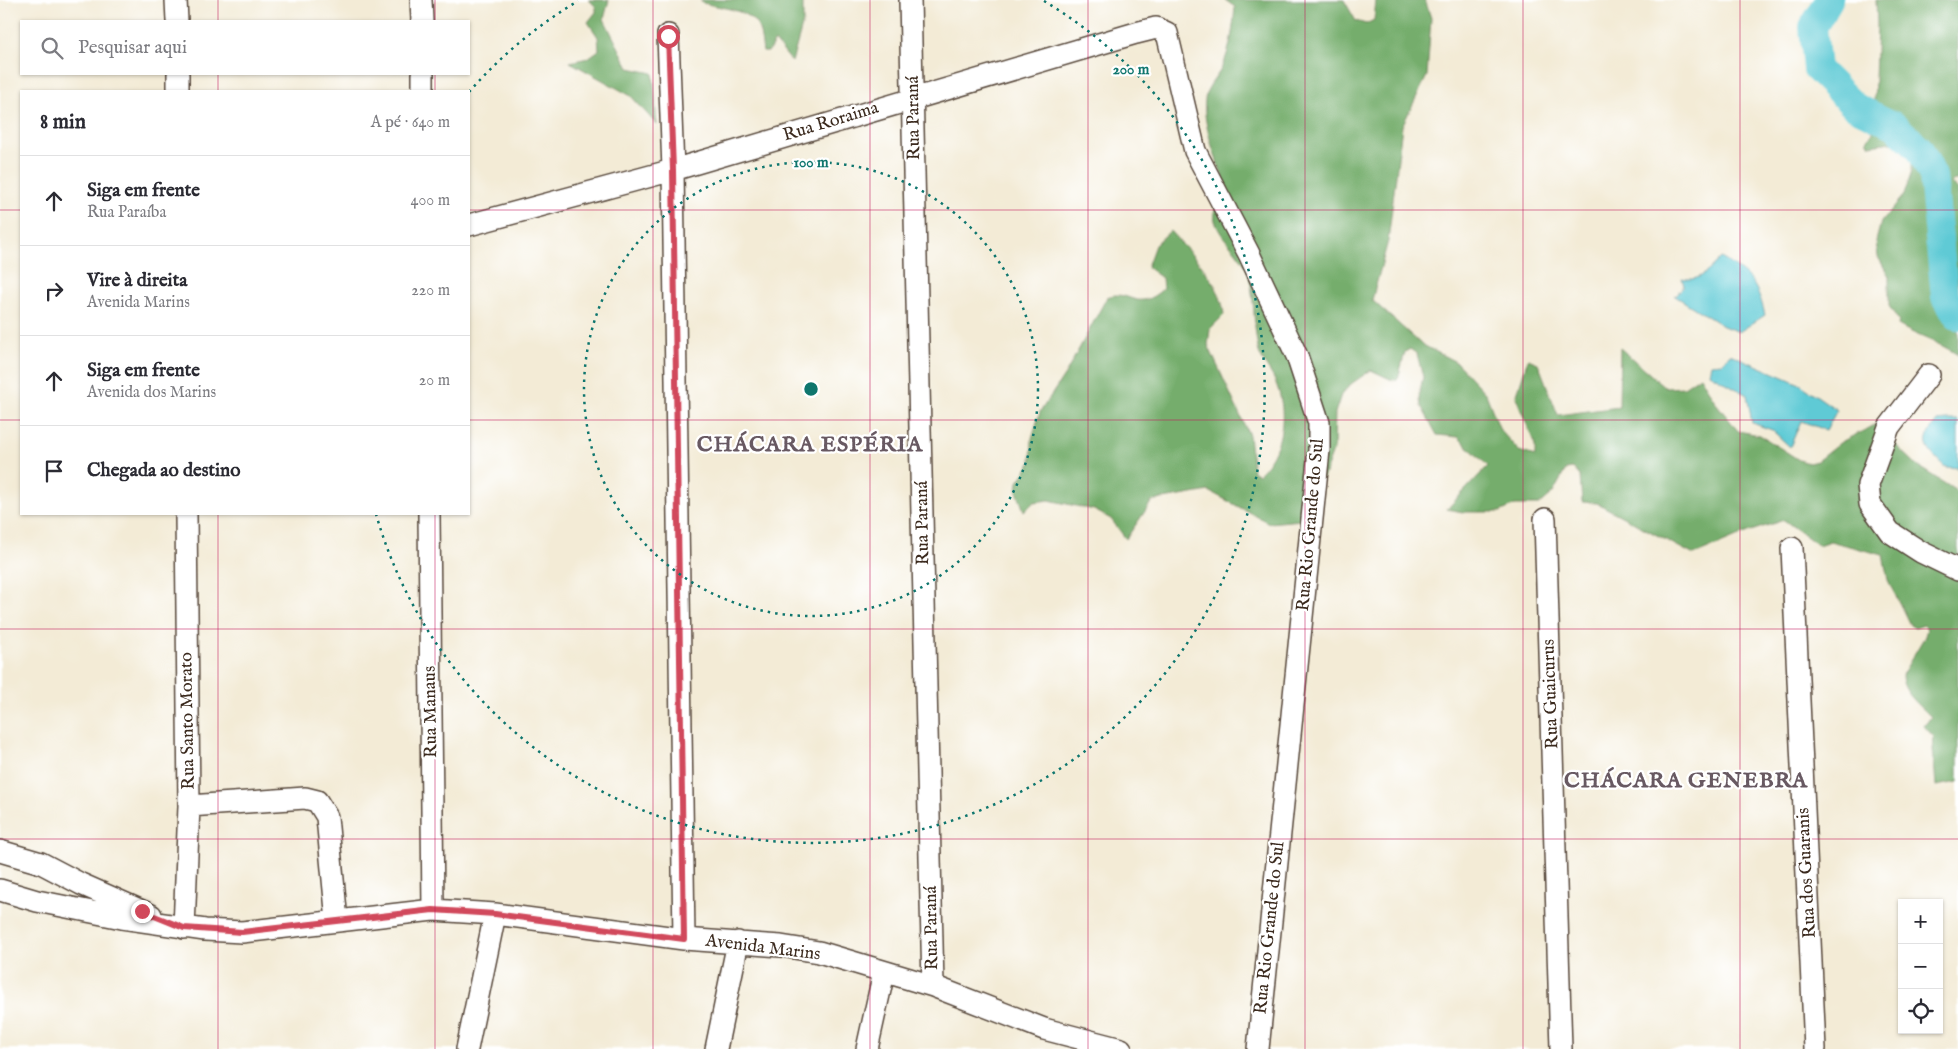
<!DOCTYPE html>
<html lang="pt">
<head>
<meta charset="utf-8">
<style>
	body { margin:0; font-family:"IM FELL English",serif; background:#f7f7f7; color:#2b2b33 }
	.controls { position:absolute; right:15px; bottom:15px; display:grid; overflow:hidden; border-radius:0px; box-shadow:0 1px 4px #0004 }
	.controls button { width:45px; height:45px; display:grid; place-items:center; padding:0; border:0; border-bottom:1px solid #e1e1e2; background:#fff; color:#2b2b33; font:25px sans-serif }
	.stop { position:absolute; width:15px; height:15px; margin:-11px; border:4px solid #d1495b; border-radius:50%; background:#fff }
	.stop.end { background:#d1495b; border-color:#fff; box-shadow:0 1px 5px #0008 }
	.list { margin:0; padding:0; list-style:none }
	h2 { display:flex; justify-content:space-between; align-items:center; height:65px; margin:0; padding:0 20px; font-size:21px }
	h2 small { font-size:16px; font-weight:400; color:#7c7c81 }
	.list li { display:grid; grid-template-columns:32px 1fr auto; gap:15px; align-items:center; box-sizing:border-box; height:90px; padding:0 20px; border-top:1px solid #e1e1e2 }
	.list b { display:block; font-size:19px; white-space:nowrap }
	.list p { margin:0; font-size:16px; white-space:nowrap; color:#7c7c81 }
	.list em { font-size:16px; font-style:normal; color:#7c7c81 }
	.icon { flex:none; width:28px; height:28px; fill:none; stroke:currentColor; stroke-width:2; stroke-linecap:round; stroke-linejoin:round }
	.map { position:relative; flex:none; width:1958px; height:1049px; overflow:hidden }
	.search { position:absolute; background:#fff; box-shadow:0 1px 4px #0004; left:20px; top:20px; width:450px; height:55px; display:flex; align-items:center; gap:12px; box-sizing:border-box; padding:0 18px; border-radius:0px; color:#7c7c81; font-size:19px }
	.panel { position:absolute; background:#fff; box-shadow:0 1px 4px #0004; left:20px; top:90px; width:450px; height:425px; border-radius:0px }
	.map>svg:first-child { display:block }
</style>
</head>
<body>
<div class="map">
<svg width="1958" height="1049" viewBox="0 0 1958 1049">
	<rect width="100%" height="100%" fill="#fff"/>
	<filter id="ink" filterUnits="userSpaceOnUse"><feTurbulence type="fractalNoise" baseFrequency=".02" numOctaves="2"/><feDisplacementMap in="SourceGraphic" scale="10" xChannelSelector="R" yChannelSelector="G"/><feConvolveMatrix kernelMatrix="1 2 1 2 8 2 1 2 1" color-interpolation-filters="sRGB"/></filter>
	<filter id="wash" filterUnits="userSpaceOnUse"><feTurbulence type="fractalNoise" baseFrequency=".0096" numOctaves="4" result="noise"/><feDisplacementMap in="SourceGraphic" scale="20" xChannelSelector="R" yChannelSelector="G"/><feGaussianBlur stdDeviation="1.12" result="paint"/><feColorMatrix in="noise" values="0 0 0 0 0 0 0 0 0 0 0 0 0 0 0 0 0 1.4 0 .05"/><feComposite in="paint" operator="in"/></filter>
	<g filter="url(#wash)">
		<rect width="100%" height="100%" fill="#f3ebd6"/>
		<path fill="#74ad6c" stroke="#586c45" d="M589,0H609L604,19L629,68L653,73L657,125L631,96L570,62L588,58L599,50L598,37L588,22L596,12V7Z
			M700,0H803V22L792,62L775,41L768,52H763C762,45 761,36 759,29C751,9 721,8 703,3Z
			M1225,0H1344L1356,21L1366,24L1374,20L1376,0H1425L1431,18L1427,76L1402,126L1388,241L1372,300L1421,344L1456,362L1486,394L1500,430L1519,451L1535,456V445L1516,397L1528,359L1538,363L1558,415L1619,407L1620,348L1666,388L1684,387L1700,376L1716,403L1738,431L1760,435L1799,460L1809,463L1817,461L1841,442L1875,425L1919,467L1958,492V782L1936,786L1933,749L1934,737L1924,726L1931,717C1920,705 1902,693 1902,675L1925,636L1927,629L1924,625L1915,628L1910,625L1888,580L1883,555L1830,541L1818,545L1784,520L1751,531L1694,555L1597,503L1582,502L1580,476L1573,468L1566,469L1553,493L1539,505H1515L1500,512H1463L1447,509L1488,466L1458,437L1437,435L1421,406L1419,395L1423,377L1417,354L1410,349L1405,352L1398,379L1392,380L1371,370L1351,384L1341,395L1335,413L1334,448L1310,514L1301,520L1269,523L1209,491L1152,501L1126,539L1111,519L1094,510L1049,500L1034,502L1024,511L1017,491L1018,482L1031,463L1032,438L1040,412L1066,373L1107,297C1130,288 1135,314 1163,289L1162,278L1147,267L1155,245L1170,231C1192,256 1221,280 1224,315L1210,329L1208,345L1249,435L1253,472L1258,474C1282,453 1288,415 1277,386C1273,373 1261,362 1258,349C1253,324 1255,293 1247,270C1240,250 1216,237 1214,215C1213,207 1224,199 1229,194C1220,168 1199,121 1206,94C1209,84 1218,76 1222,67C1231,48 1233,28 1235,7Z
			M1876,0H1958V180H1954L1951,183L1958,189V355C1939,342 1918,337 1898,325L1899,321L1889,306V276L1878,257L1876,241L1881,222L1904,195L1912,171V154L1899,141L1870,145L1867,140L1873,133L1877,25Z"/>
		<path fill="#5ecad5" stroke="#4c7a7a" d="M1721,258C1750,275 1757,282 1765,315L1739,332L1723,326L1675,296L1684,286L1682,278C1700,283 1709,270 1721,258Z
			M1730,354L1800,384L1837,410L1826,430L1801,421L1790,447L1772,430L1752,423L1747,395L1709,373L1711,364L1722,363Z
			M1948,420H1958V468L1945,467C1926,449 1919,443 1937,421Z"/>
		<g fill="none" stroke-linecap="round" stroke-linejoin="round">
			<path stroke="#5ecad5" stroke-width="28" d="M1829,0L1813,27L1817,69L1854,106L1895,126L1919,148L1933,176L1945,297L1958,316"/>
		</g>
	</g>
	<g filter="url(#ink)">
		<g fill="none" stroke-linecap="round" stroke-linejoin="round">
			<g stroke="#57473a" stroke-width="24">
				<path id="minor" d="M176,0L177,21
					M421,0L422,21
					M910,0L933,986
					M668,35L673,170L684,939
					M178,74V91
					M423,74V91
					M469,225L673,170L1136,33L1156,28L1167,33L1195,151L1249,254L1297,356L1319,423V450L1258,1049
					M1929,375L1889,427L1868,485L1870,504L1890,532L1921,552L1958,570
					M429,514L433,910
					M1545,519L1561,1049
					M1792,548L1815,1049
					M189,806L305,798L317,801L327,817L337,921
					M0,851L41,863L81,884L151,915
					M0,890L37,901L122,918L205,930L242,932L433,910L495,914L684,939L781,946L819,952L933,986L1044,1029L1121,1049
					M184,928L189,806L186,514
					M467,1049L495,914
					M716,1049L738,942
					M867,1049L884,972"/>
			</g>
			<use href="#minor" stroke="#fff" stroke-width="21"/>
		</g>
	</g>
	<g fill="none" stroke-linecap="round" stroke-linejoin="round" filter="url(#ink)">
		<path stroke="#d1495b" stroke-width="6" d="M142,911L184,928L242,932L433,910L495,914L684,939L673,170L668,36"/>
	</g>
	<path fill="none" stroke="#c2185b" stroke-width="1" stroke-opacity="0.55" d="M218,0V21M435,0V21M653,0V1049M870,0V1049M1088,0V1049M1305,0V1049M1523,0V1049M1740,0V1049M218,74V91M435,74V91M0,210H21M469,210H1958M0,420H21M469,420H1958M218,514V1049M435,514V1049M0,629H1958M0,839H1958"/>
	<g fill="none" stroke="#0f766e" stroke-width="2.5" stroke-dasharray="2.5 5">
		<circle cx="811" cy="389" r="227"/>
		<path d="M469 92A453 453 0 0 1 578 1M1044 1A453 453 0 1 1 376 514"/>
	</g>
	<g text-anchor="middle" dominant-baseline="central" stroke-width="4.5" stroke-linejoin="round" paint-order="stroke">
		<g font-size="18" fill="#3b2a1e" stroke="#fff">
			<text transform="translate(914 118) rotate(-91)">Rua Paraná</text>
			<text transform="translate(831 122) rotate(-17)">Rua Roraima</text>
			<text transform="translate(923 523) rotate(-91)">Rua Paraná</text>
			<text transform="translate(1311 525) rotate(-85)">Rua Rio Grande do Sul</text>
			<text transform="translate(1551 694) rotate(-92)">Rua Guaicurus</text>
			<text transform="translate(431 712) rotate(-91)">Rua Manaus</text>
			<text transform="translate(188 721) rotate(-91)">Rua Santo Morato</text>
			<text transform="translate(1807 873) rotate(-93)">Rua dos Guaranis</text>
			<text transform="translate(932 928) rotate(-91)">Rua Paraná</text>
			<text transform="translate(1270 928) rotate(-84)">Rua Rio Grande do Sul</text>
			<text transform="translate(763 948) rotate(7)">Avenida Marins</text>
		</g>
		<g font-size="22" font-weight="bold" letter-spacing="1" fill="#685962" stroke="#fff">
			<text x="810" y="445">CHÁCARA ESPÉRIA</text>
			<text x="1686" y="781">CHÁCARA GENEBRA</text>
		</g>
	</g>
	<circle cx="811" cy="389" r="8" fill="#0f766e" stroke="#fff" stroke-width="2.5"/>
	<g font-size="15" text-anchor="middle" font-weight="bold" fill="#0f766e" stroke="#fff" stroke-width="4.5" stroke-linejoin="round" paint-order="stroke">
		<text x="1131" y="74">200 m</text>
		<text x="811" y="167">100 m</text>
	</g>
</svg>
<div class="controls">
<button>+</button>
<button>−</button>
<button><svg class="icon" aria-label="locate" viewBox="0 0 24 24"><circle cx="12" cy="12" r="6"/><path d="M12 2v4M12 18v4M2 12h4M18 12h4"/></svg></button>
</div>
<div class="stop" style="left:668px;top:36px"></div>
<div class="stop end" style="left:142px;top:911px"></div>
<div class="search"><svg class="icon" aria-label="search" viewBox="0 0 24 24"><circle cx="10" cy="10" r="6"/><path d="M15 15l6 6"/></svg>Pesquisar aqui</div>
<section class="panel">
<h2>8 min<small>A pé · 640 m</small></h2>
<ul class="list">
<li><svg class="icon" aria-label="ahead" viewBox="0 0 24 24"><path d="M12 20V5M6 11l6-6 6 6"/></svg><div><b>Siga em frente</b><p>Rua Paraíba</p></div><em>400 m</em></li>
<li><svg class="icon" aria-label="right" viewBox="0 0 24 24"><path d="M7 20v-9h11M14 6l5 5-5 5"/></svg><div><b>Vire à direita</b><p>Avenida Marins</p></div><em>220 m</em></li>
<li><svg class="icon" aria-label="ahead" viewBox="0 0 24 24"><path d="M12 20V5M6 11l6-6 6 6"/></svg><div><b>Siga em frente</b><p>Avenida dos Marins</p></div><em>20 m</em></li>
<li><svg class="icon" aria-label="arrive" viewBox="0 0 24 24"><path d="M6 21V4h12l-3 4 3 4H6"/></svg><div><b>Chegada ao destino</b></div></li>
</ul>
</section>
</div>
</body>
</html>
